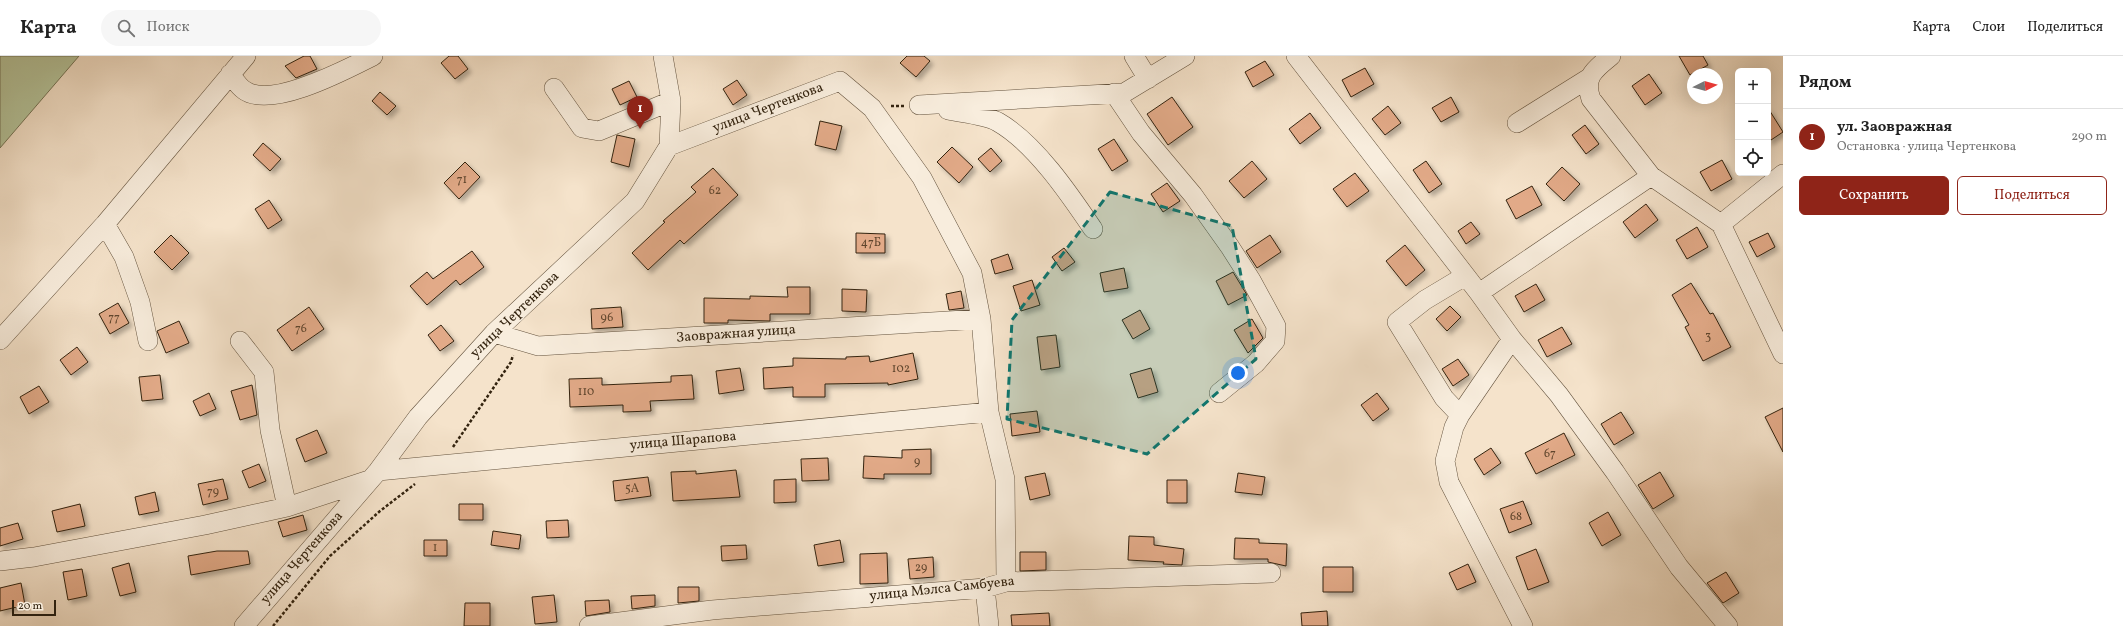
<!DOCTYPE html>
<html lang="ru">
<head>
<meta charset="utf-8">
<style>
	body { margin:0; font-family:Vollkorn,serif; background:#f6f6f6; color:#222 }
	.controls { position:absolute; right:12px; top:12px; display:grid; overflow:hidden; border-radius:6px; box-shadow:0 4px 16px #0002 }
	.controls button { width:36px; height:36px; display:grid; place-items:center; padding:0; border:0; border-bottom:1px solid #e0e0e0; background:#fff; color:#222; font:20px sans-serif }
	.compass { position:absolute; left:1687px; top:12px; width:36px; height:36px; border-radius:50%; background:#fff; box-shadow:0 4px 16px #0002; rotate:85deg }
	.scale { position:absolute; left:12px; bottom:10px; width:44px; box-sizing:border-box; padding-left:4px; border:2px solid #33230f; border-top:0; font-size:11px; line-height:14px; white-space:nowrap; color:#33230f; -webkit-text-stroke:3px #f8eddd; paint-order:stroke }
	.you { position:absolute; left:1238px; top:317px; width:14px; height:14px; margin:-10px; border:3px solid #fff; border-radius:50%; background:#1a73e8; box-shadow:0 0 0 6px #1a73e833 }
	.badge { display:grid; place-items:center; width:26px; height:26px; border-radius:50%; background:#8f2418; color:#fff; font-size:13px; font-weight:700 }
	.pin { position:absolute; translate:-50% -33px; filter:drop-shadow(0 1px 2px #0008) }
	.pin::after { content:''; position:absolute; top:21px; width:14px; height:12px; background:inherit; clip-path:polygon(0 0,100% 0,50% 100%) }
	.list { margin:0; padding:0; list-style:none }
	h2 { display:flex; justify-content:space-between; align-items:center; height:52px; margin:0; padding:0 16px; font-size:17px }
	h2 small { font-size:13px; font-weight:400; color:#767676 }
	.list li { display:grid; grid-template-columns:26px 1fr auto; gap:12px; align-items:center; box-sizing:border-box; height:56px; padding:0 16px; border-top:1px solid #e0e0e0 }
	.list b { display:block; font-size:15px; white-space:nowrap }
	.list p { margin:0; font-size:13px; white-space:nowrap; color:#767676 }
	.list em { font-size:13px; font-style:normal; color:#767676 }
	.actions { display:flex; gap:8px; padding:12px 16px }
	.actions a { flex:1; padding:9px 0; border:1px solid #8f2418; border-radius:6px; text-align:center; font-size:14px; color:#8f2418 }
	.actions .main { background:#8f2418; color:#fff }
	.icon { flex:none; width:22px; height:22px; fill:none; stroke:currentColor; stroke-width:2; stroke-linecap:round; stroke-linejoin:round }
	.map { position:relative; flex:none; width:1783px; height:570px; overflow:hidden }
	header { display:flex; align-items:center; gap:24px; box-sizing:border-box; height:56px; padding:0 20px; background:#fff; border-bottom:1px solid #e0e0e0 }
	header strong { font-size:19px }
	nav { display:flex; gap:22px; margin-inline-start:auto; font-size:14px }
	.search { width:280px; height:36px; background:#f6f6f6; display:flex; align-items:center; gap:10px; box-sizing:border-box; padding:0 14px; border-radius:22px; color:#767676; font-size:15px }
	main { display:flex }
	aside { flex:1; background:#fff }
	.map>svg:first-child { display:block }
</style>
</head>
<body>
<header>
<strong>Карта</strong>
<div class="search"><svg class="icon" aria-label="search" viewBox="0 0 24 24"><circle cx="10" cy="10" r="6"/><path d="M15 15l6 6"/></svg>Поиск</div>
<nav><a>Карта</a><a>Слои</a><a>Поделиться</a></nav>
</header>
<main>
<div class="map">
<svg width="1783" height="570" viewBox="0 0 1783 570">
	<defs>
		<filter id="shadow"><feDropShadow dx="3.5" dy="3.5" stdDeviation="2" flood-color="#0004"/></filter>
	</defs>
	<rect width="100%" height="100%" fill="#f5e3cb"/>
	<filter id="stains"><feTurbulence type="fractalNoise" baseFrequency=".005" numOctaves="4"/><feColorMatrix values="0 0 0 0 .2 0 0 0 0 .09 0 0 0 0 .02 0 0 0 .5 -.17"/></filter>
	<radialGradient id="worn" r=".72"><stop offset=".6" stop-color="#630" stop-opacity="0"/><stop offset="1" stop-color="#630" stop-opacity=".3"/></radialGradient>
	<path fill="#b5c59c" stroke="#747456" d="M0,0H79L0,92Z"/>
	<path fill="#e2aa88" stroke="#33230f" filter="url(#shadow)" d="M304,0H310L317,13L296,22L285,10Z
		M449,0H458L468,13L455,23L441,7Z
		M907,0H924L930,5L916,21L900,7Z
		M1679,0H1703L1708,9L1690,19Z
		M1265,5L1274,19L1253,31L1245,16Z
		M1365,12L1374,28L1351,41L1342,24Z
		M1649,18L1662,37L1645,49L1632,30Z
		M737,24L747,39L733,49L723,33Z
		M629,25L637,41L620,49L612,33Z
		M380,36L396,50L387,59L372,45Z
		M1172,41L1193,71L1168,89L1147,58Z
		M1451,41L1459,56L1441,66L1432,52Z
		M1388,50L1401,67L1385,79L1372,63Z
		M1768,52L1783,76L1768,86Z
		M1310,57L1321,72L1300,88L1289,73Z
		M820,65L842,70L836,94L815,89Z
		M1585,69L1599,88L1586,98L1572,79Z
		M617,79L635,83L629,111L611,106Z
		M1114,83L1128,105L1112,115L1098,93Z
		M263,87L281,103L270,115L253,99Z
		M952,91L973,111L959,127L937,106Z
		M991,92L1002,105L990,116L978,103Z
		M1722,104L1732,123L1711,135L1700,116Z
		M1252,105L1267,123L1244,142L1229,125Z
		M1426,105L1442,128L1429,137L1413,114Z
		M465,106L480,121L459,143L444,127Z
		M1562,111L1580,128L1564,145L1546,128Z
		M713,112L738,139L684,188L680,184L648,214L632,197L665,166L663,165L696,136L691,131Z
		M1355,117L1369,135L1347,151L1333,133Z
		M1167,127L1180,145L1163,156L1151,138Z
		M1532,130L1542,149L1516,163L1506,144Z
		M269,144L282,164L268,173L255,153Z
		M1646,148L1658,164L1635,182L1623,166Z
		M1471,166L1480,178L1466,188L1458,175Z
		M1697,171L1708,191L1687,203L1676,184Z
		M856,177L885,178V197H856Z
		M1768,177L1775,191L1757,201L1749,186Z
		M171,179L189,197L172,214L154,196Z
		M1270,179L1281,196L1257,212L1246,195Z
		M1405,189L1425,214L1406,230L1386,205Z
		M1064,192L1075,206L1062,215L1052,201Z
		M472,195L484,211L460,229L456,224L427,249L410,230L427,216L433,223Z
		M1008,198L1013,213L995,218L991,204Z
		M1124,212L1128,232L1104,236L1100,217Z
		M1233,216L1247,239L1228,249L1216,225Z
		M1032,224L1040,249L1021,255L1013,230Z
		M1691,227L1710,258L1713,257L1731,291L1703,305L1685,271L1689,269L1672,239Z
		M1536,228L1545,244L1524,256L1515,240Z
		M787,231H810V258H770V265L728,264V267H704V242L750,243V240L788,241Z
		M842,233L867,234L866,256L842,255Z
		M961,235L964,252L949,254L946,238Z
		M118,247L129,267L110,278L99,258Z
		M1450,250L1461,261L1447,275L1436,263Z
		M309,251L324,273L292,295L277,274Z
		M621,251L623,271L592,273L591,253Z
		M1140,254L1150,273L1133,283L1122,264Z
		M1252,263L1263,282L1248,297L1234,274Z
		M179,265L189,287L166,297L157,275Z
		M441,269L454,285L440,295L428,279Z
		M1562,271L1572,288L1547,301L1538,284Z
		M1056,279L1060,311L1041,314L1037,281Z
		M77,291L88,306L71,319L60,304Z
		M913,297L918,323L888,329V327L825,328V341H793V331L764,333L763,312L793,310V302L846,303V301L869,300L870,306Z
		M1458,303L1469,319L1453,330L1442,313Z
		M740,312L744,334L719,338L716,315Z
		M1151,312L1158,336L1138,342L1130,318Z
		M160,319L163,343L142,345L139,321Z
		M692,319L694,343L650,345L651,355L623,356V349L570,351L569,323L602,322V329L671,326V320Z
		M252,329L257,359L240,364L231,335Z
		M39,330L49,346L29,358L20,341Z
		M209,337L216,353L200,360L193,345Z
		M1377,337L1389,353L1373,365L1361,349Z
		M1783,352V396L1765,361Z
		M1037,355L1040,376L1012,380L1010,358Z
		M1621,356L1634,377L1614,389L1601,368Z
		M317,374L327,397L305,406L296,383Z
		M1564,377L1575,399L1536,418L1525,397Z
		M1491,392L1501,407L1484,419L1474,403Z
		M931,393V418H884V423L863,422L864,400L902,402V394Z
		M828,402L829,424L802,425L801,403Z
		M259,408L266,425L249,432L242,415Z
		M736,414L740,441L673,445L671,416L696,415V418Z
		M1660,416L1674,440L1653,453L1638,429Z
		M1045,417L1050,439L1030,444L1025,421Z
		M1238,417L1265,421L1262,439L1235,436Z
		M648,421L651,440L615,445L613,425Z
		M223,423L228,443L203,449L198,428Z
		M796,423V446L774,447V424Z
		M1167,424H1187V447H1167Z
		M155,436L159,455L139,459L135,441Z
		M1523,445L1532,468L1509,477L1500,453Z
		M80,448L85,470L57,476L52,455Z
		M459,448H483V464H459Z
		M1608,456L1621,479L1602,490L1589,467Z
		M303,459L307,474L283,481L278,466Z
		M568,464L569,481L547,482L546,465Z
		M18,467L23,483L0,490V472Z
		M493,475L521,479L519,493L491,489Z
		M1129,480L1154,481V489L1184,493L1182,509L1163,508L1164,506L1128,504Z
		M1235,482L1259,483V487L1287,488L1286,510L1268,506V503H1234Z
		M424,484H447V500H424Z
		M840,484L844,506L818,510L814,489Z
		M746,489L747,503L722,505L721,490Z
		M1536,493L1549,526L1528,534L1516,501Z
		M217,495H248L250,508L191,519L188,500Z
		M1020,496H1046V514L1020,515Z
		M887,497L888,527L860,528V498Z
		M933,501L934,521L910,523L908,503Z
		M129,507L136,536L120,540L112,512Z
		M1468,508L1476,526L1457,534L1449,517Z
		M1323,511H1353V536H1323Z
		M82,513L87,540L68,544L63,516Z
		M1726,516L1739,537L1723,547L1707,527Z
		M21,527L25,549L0,555V532Z
		M678,531H699V545L678,547Z
		M554,539L557,566L535,568L532,541Z
		M655,539V550L632,553L631,540Z
		M609,544L610,556L586,560L585,545Z
		M465,547H490V570H464Z
		M1327,555L1328,570H1302L1301,557Z
		M1049,557L1050,570H1012L1011,559Z"/>
	<g fill="none" stroke-linecap="round" stroke-linejoin="round">
		<g stroke="#64533e" stroke-width="20">
			<path id="minor" d="M663,0L671,45L669,90
				M1134,0L1148,23
				M1296,0L1479,237L1651,120
				M1611,0C1595,13 1583,21 1591,43L1651,120L1721,168
				M230,18C234,23 239,31 244,34C271,54 347,13 373,0
				M554,32L582,72L599,75L671,45
				M1114,37L1141,77L1193,139L1230,191L1251,224L1276,270L1275,285L1256,307L1219,337
				M919,49L1124,37L1185,0
				M948,54C962,57 986,59 998,66C1035,87 1070,139 1093,173
				M1517,67L1589,22
				M1783,118L1721,168L1783,298
				M105,168L124,201L140,246L148,285
				M1479,237L1512,283L1460,359L1454,371L1445,405L1449,426L1523,570
				M494,277L538,290L981,263
				M1512,283L1559,339L1615,416L1679,511L1728,570
				M0,284L105,168L246,0
				M240,285L264,316L270,374L287,451
				M1460,359L1444,342L1397,266L1425,244L1465,220
				M378,415L989,356
				M0,505L34,501L205,469L287,451L369,424
				M985,532L989,570
				M244,570L378,415L418,361L494,277L635,145L669,90L840,25L872,52L922,122L972,217L981,263L989,356L1005,423L1006,526
				M589,570L712,554L985,532L1006,526L1271,517"/>
		</g>
		<path stroke="#33230f" stroke-width="2.5" stroke-dasharray="3 2" stroke-linecap="butt" d="M891,50H904
			M453,391L511,306L513,299
			M273,570L330,500L380,455L415,428"/>
		<use href="#minor" stroke="#f8eddd" stroke-width="19"/>
	</g>
	<path fill="#0f766e" fill-opacity="0.2" stroke="#0f766e" stroke-width="3" stroke-dasharray="8 5" stroke-linejoin="round" d="M1110,136L1232,170L1256,303L1147,398L1007,363L1012,264Z"/>
	<g text-anchor="middle" dominant-baseline="central" stroke-width="3" stroke-linejoin="round" paint-order="stroke">
		<g font-size="12" fill="#5f452d">
			<text x="462" y="124">71</text>
			<text x="715" y="135">62</text>
			<text x="871" y="187">47Б</text>
			<text x="114" y="262">77</text>
			<text x="607" y="262">96</text>
			<text x="301" y="273">76</text>
			<text x="1708" y="281">3</text>
			<text x="901" y="313">102</text>
			<text x="586" y="336">110</text>
			<text x="1550" y="398">67</text>
			<text x="917" y="406">9</text>
			<text x="632" y="433">5А</text>
			<text x="213" y="436">79</text>
			<text x="1516" y="461">68</text>
			<text x="435" y="492">1</text>
			<text x="921" y="512">29</text>
		</g>
		<g font-size="14" fill="#33230f" stroke="#f8eddd">
			<text transform="translate(768 52) rotate(-21)">улица Чертенкова</text>
			<text transform="translate(515 259) rotate(-44)">улица Чертенкова</text>
			<text transform="translate(736 278) rotate(-4)">Заовражная улица</text>
			<text transform="translate(683 385) rotate(-5)">улица Шарапова</text>
			<text transform="translate(302 502) rotate(-49)">улица Чертенкова</text>
			<text transform="translate(942 533) rotate(-6)">улица Мэлса Самбуева</text>
		</g>
	</g>
	<rect width="100%" height="100%" filter="url(#stains)"/>
	<rect width="100%" height="100%" fill="url(#worn)"/>
</svg>
<div class="controls">
<button>+</button>
<button>−</button>
<button><svg class="icon" aria-label="locate" viewBox="0 0 24 24"><circle cx="12" cy="12" r="6"/><path d="M12 2v4M12 18v4M2 12h4M18 12h4"/></svg></button>
</div>
<svg class="compass" viewBox="-18 -18 36 36"><path d="M0-13l5 13h-10z" fill="#e53935"/><path d="M0 13l5-13h-10z" fill="#767676"/></svg>
<div class="scale">20 m</div>
<div class="you"></div>
<div class="pin badge" style="left:640px;top:73px">1</div>
</div>
<aside>
<h2>Рядом<small></small></h2>
<ul class="list">
<li><span class="badge">1</span><div><b>ул. Заовражная</b><p>Остановка · улица Чертенкова</p></div><em>290 m</em></li>
</ul>
<div class="actions"><a class="main">Сохранить</a><a>Поделиться</a></div>
</aside>
</main>
</body>
</html>
